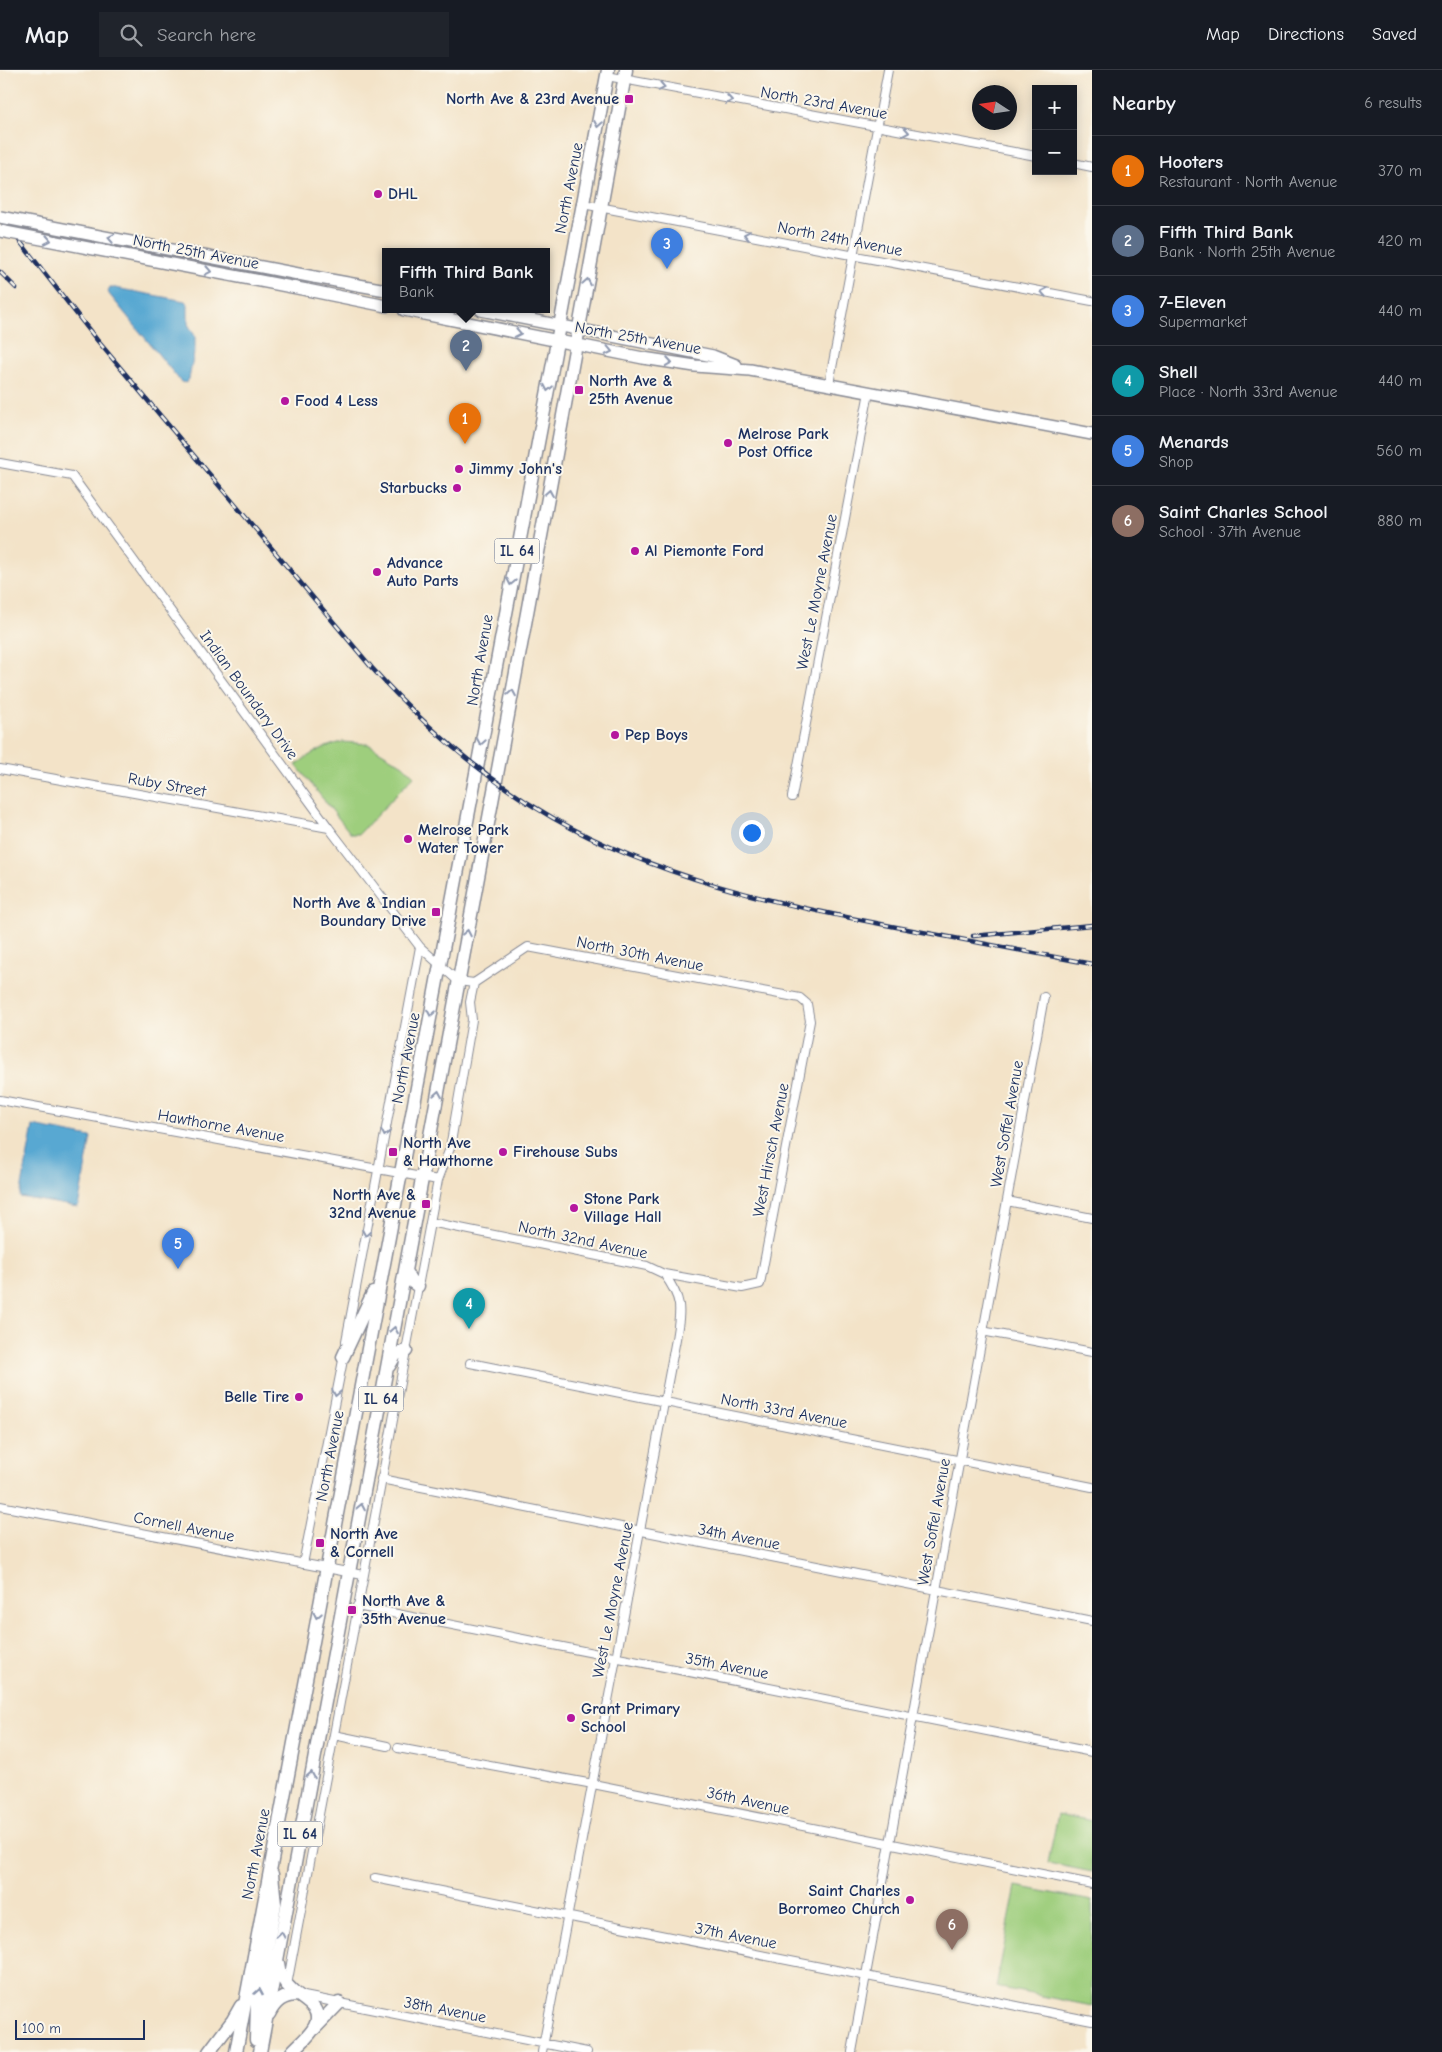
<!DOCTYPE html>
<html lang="en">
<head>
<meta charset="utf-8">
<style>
	body { margin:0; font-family:"Comic Neue",sans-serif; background:#20242c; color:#f1f3f6 }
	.controls { position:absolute; right:15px; top:15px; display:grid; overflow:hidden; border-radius:0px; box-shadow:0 2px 12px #0003 }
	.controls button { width:45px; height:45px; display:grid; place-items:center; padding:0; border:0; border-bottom:1px solid #363941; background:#171b24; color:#f1f3f6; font:25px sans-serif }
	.compass { position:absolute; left:972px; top:15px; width:45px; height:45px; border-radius:50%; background:#171b24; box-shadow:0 2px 12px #0003; rotate:282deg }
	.scale { position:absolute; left:15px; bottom:12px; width:130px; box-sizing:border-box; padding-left:5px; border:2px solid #1b2f5e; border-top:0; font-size:14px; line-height:18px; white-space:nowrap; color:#1b2f5e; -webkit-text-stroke:4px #fbf7ec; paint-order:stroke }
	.you { position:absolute; left:751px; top:762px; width:18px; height:18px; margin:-12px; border:4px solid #fff; border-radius:50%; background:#1a73e8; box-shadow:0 0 0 8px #1a73e833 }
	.badge { display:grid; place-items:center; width:32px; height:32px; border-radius:50%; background:#d690ce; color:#fff; font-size:16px; font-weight:700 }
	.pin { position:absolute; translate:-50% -41px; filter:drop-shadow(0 1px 2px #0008) }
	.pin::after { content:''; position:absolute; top:26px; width:18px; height:15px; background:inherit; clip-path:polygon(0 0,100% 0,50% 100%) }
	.popup { position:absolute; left:382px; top:178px; width:168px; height:65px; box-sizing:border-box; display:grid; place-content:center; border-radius:0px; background:#171b24; filter:drop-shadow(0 1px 4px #0005); font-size:16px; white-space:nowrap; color:#9ea1a6 }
	.popup b { font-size:19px; color:#f1f3f6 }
	.popup::after { content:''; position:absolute; left:50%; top:100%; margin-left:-10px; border:10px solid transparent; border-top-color:#171b24 }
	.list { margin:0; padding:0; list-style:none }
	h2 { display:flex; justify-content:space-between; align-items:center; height:65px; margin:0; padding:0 20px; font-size:21px }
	h2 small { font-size:16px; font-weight:400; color:#9ea1a6 }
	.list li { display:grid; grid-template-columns:32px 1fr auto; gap:15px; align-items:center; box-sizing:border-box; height:70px; padding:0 20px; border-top:1px solid #363941 }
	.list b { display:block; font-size:19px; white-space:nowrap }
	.list p { margin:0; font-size:16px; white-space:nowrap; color:#9ea1a6 }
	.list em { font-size:16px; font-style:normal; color:#9ea1a6 }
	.icon { flex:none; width:28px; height:28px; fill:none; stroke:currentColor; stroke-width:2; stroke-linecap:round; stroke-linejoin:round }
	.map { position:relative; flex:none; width:1092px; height:1982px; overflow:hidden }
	header { display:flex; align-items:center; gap:30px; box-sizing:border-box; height:70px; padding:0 25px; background:#171b24; border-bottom:1px solid #363941 }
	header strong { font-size:24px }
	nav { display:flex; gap:28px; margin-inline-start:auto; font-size:18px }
	.search { width:350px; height:45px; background:#20242c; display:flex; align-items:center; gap:12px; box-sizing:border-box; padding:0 18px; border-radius:0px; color:#9ea1a6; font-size:19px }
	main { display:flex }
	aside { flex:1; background:#171b24 }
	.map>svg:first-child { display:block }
</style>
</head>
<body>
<header>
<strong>Map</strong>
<div class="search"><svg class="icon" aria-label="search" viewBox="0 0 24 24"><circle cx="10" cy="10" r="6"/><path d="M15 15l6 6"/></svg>Search here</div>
<nav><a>Map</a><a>Directions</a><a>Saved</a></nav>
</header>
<main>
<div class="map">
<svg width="1092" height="1982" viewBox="0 0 1092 1982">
	<rect width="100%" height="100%" fill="#fbf7ec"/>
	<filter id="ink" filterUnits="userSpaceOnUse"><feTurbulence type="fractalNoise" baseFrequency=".02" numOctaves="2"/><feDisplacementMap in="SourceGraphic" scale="10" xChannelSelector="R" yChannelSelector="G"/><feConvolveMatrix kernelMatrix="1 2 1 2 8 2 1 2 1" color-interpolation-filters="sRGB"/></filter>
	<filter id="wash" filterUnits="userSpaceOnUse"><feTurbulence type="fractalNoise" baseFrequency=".0096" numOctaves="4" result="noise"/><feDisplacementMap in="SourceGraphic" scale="20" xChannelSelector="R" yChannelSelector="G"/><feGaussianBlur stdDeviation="1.12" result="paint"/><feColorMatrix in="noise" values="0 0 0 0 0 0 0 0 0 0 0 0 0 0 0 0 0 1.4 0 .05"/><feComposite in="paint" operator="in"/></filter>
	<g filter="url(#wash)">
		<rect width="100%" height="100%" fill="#f3e3c8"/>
		<path fill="#9ece7d" stroke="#5c7e6e" d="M343,672L368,674L403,695L414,706L359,764H351L296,695C311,683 324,676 343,672Z
			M1058,1744L1092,1751V1802L1048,1793Z
			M1016,1816L1092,1831V1936L996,1917Z"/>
		<path fill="#58a8d2" stroke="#3a6c98" d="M110,217L185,231L188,234V254L195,266V278L189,309L186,313L181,312L109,224L108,221Z
			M33,1056L91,1067L78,1137L20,1127Z"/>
	</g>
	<g filter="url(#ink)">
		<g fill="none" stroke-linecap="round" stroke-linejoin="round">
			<g stroke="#878993" stroke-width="10">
				<path id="street" d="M607,6L1036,86
					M1073,93L1092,97
					M583,134L1092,231
					M829,314L888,0
					M0,393L72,406L329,758L420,877L458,911L474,913L528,877L800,928L807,934L810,951L760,1214L742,1218L664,1204L647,1196L430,1152
					M0,699L329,758
					M792,727L869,322
					M0,1030L438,1110
					M1007,1131L1092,1148
					M982,1261L1092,1282
					M346,1271L420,877
					M470,1293L1092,1417
					M381,1409L1092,1551
					M0,1436L363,1505
					M303,1494L344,1285
					M357,1536L1092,1682
					M334,1665L387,1676
					M398,1678L593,1714L1092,1814
					M375,1808L1092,1951
					M287,1915L438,1110L450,1078L472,950L470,932L474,913
					M304,1926L587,1982
					M542,1982L676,1269C681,1239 683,1230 664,1204
					M852,1982L1044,927"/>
			</g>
			<g stroke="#878993" stroke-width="14">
				<path id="secondary" d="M314,207L386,220
					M307,220L386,236
					M404,240L643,288L695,296L750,300L1092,364
					M481,240L713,286L736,295"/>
			</g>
			<g stroke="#878993" stroke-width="15">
				<path id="primary" d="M405,1201L411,1211L418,1216
					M343,1287L373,1223
					M389,1296L396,1284L406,1281
					M278,1893C279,1904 284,1913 292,1920C302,1930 324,1937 315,1956C310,1966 299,1974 292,1982
					M269,1944C275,1932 283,1925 297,1925
					M314,1959L339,1933
					M256,1970L257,1934L275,1834L272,1804
					M209,1982L233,1950L241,1936
					M236,1982L608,0
					M260,1982L527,543L626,0"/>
			</g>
			<use href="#street" stroke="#fff" stroke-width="8"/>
			<use href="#secondary" stroke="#fff" stroke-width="11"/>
			<use href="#primary" stroke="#fff" stroke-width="12"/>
			<g stroke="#1b2f5e" stroke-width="4.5">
				<path id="rail" d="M0,146L97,270L372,598C426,658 483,708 553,748C656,807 776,834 891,856C958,869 1025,881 1092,894
					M0,202L16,218
					M973,866L1092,855"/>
			</g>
			<use href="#rail" stroke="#fbf7ec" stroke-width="2.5" stroke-dasharray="8" stroke-linecap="butt"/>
			<g stroke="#878993" stroke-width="14" stroke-linecap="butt">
				<path id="secondary-bridge" d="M0,147L314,207
					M0,161L307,220"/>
			</g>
			<use href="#secondary-bridge" stroke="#fff" stroke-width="11"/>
		</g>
		<defs><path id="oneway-chevron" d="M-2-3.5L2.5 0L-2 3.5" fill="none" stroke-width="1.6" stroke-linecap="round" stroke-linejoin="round" transform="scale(1.25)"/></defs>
		<g stroke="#8d97ae">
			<use href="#oneway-chevron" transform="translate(662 17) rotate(11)"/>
			<use href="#oneway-chevron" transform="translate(729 30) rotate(10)"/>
			<use href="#oneway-chevron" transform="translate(598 54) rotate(100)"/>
			<use href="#oneway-chevron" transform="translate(906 62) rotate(10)"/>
			<use href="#oneway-chevron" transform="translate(747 165) rotate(-169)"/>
			<use href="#oneway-chevron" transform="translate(111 168) rotate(-169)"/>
			<use href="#oneway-chevron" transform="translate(48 170) rotate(11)"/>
			<use href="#oneway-chevron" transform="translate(208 201) rotate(11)"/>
			<use href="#oneway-chevron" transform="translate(587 212) rotate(-80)"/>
			<use href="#oneway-chevron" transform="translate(1044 222) rotate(-169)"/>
			<use href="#oneway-chevron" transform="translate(518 263) rotate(11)"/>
			<use href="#oneway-chevron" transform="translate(609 281) rotate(12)"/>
			<use href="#oneway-chevron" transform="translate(669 292) rotate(9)"/>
			<use href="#oneway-chevron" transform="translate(548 318) rotate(101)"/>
			<use href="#oneway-chevron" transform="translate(549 423) rotate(-80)"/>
			<use href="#oneway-chevron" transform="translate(511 512) rotate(101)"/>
			<use href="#oneway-chevron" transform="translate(512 623) rotate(-80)"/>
			<use href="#oneway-chevron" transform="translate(481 672) rotate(100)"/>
			<use href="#oneway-chevron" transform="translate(467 863) rotate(-79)"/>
			<use href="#oneway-chevron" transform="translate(431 943) rotate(101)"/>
			<use href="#oneway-chevron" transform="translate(438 1024) rotate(-80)"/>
			<use href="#oneway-chevron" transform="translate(385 1063) rotate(101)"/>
			<use href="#oneway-chevron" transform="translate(366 1163) rotate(100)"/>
			<use href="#oneway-chevron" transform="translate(394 1260) rotate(-80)"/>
			<use href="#oneway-chevron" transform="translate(336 1323) rotate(101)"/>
			<use href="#oneway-chevron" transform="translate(361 1437) rotate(-79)"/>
			<use href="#oneway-chevron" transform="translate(317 1545) rotate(101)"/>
			<use href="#oneway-chevron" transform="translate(311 1705) rotate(-80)"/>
			<use href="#oneway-chevron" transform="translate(281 1865) rotate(-80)"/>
			<use href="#oneway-chevron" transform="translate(259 1922) rotate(-80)"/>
		</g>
	</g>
	<g fill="#b5179e" stroke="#fbf7ec" stroke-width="2">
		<rect x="624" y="24" width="10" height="10" rx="2.5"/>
		<circle cx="378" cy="124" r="5"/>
		<rect x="574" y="315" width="10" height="10" rx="2.5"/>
		<circle cx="285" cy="331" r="5"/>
		<circle cx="728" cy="373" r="5"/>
		<circle cx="459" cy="399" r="5"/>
		<circle cx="457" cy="418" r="5"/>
		<circle cx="635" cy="481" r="5"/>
		<circle cx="377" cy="502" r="5"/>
		<circle cx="615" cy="665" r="5"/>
		<circle cx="408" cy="769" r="5"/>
		<rect x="431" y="837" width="10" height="10" rx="2.5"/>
		<rect x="388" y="1077" width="10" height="10" rx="2.5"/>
		<circle cx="503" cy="1082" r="5"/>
		<rect x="421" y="1129" width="10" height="10" rx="2.5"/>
		<circle cx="574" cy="1138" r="5"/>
		<circle cx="299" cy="1327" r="5"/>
		<rect x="315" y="1468" width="10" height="10" rx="2.5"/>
		<rect x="347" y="1535" width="10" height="10" rx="2.5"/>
		<circle cx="571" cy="1648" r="5"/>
		<circle cx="910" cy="1830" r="5"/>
	</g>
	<g text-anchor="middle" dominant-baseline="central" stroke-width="4" stroke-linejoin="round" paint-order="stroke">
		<g fill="#fbf7ec" stroke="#5e6b89" stroke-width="1">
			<rect x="494.5" y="468.5" width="45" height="25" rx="4"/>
			<rect x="358.5" y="1316.5" width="45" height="25" rx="4"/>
			<rect x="277.5" y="1751.5" width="45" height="25" rx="4"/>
		</g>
		<g font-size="15" font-weight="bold" fill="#1b2f5e">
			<text x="517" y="481">IL 64</text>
			<text x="381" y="1329">IL 64</text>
			<text x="300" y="1764">IL 64</text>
		</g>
		<g font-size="16" font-weight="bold" fill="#1b2f5e" stroke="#fbf7ec" text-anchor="start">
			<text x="619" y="29" text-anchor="end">North Ave &amp; 23rd Avenue</text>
			<text x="388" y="124">DHL</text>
			<text x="589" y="311">North Ave &amp;<tspan x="589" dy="18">25th Avenue</tspan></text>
			<text x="295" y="331">Food 4 Less</text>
			<text x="738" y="364">Melrose Park<tspan x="738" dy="18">Post Office</tspan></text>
			<text x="469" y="399">Jimmy John's</text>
			<text x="447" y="418" text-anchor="end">Starbucks</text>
			<text x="645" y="481">Al Piemonte Ford</text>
			<text x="387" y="493">Advance<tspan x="387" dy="18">Auto Parts</tspan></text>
			<text x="625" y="665">Pep Boys</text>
			<text x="418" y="760">Melrose Park<tspan x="418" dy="18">Water Tower</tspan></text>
			<text x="426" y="833" text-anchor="end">North Ave &amp; Indian<tspan x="426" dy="18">Boundary Drive</tspan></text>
			<text x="403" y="1073">North Ave<tspan x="403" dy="18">&amp; Hawthorne</tspan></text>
			<text x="513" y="1082">Firehouse Subs</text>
			<text x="416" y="1125" text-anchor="end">North Ave &amp;<tspan x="416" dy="18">32nd Avenue</tspan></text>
			<text x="584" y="1129">Stone Park<tspan x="584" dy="18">Village Hall</tspan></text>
			<text x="289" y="1327" text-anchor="end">Belle Tire</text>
			<text x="330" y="1464">North Ave<tspan x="330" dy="18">&amp; Cornell</tspan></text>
			<text x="362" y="1531">North Ave &amp;<tspan x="362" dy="18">35th Avenue</tspan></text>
			<text x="581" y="1639">Grant Primary<tspan x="581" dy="18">School</tspan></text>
			<text x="900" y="1821" text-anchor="end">Saint Charles<tspan x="900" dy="18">Borromeo Church</tspan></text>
		</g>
		<g font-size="16" fill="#1b2f5e" stroke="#fbf7ec">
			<text transform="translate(824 33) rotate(10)">North 23rd Avenue</text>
			<text transform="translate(569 118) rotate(-79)">North Avenue</text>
			<text transform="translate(840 169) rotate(11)">North 24th Avenue</text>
			<text transform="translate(196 182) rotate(11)">North 25th Avenue</text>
			<text transform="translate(638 268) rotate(10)">North 25th Avenue</text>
			<text transform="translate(817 522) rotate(-79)">West Le Moyne Avenue</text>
			<text transform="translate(480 590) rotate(-80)">North Avenue</text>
			<text transform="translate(249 625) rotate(54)">Indian Boundary Drive</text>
			<text transform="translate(167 715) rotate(10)">Ruby Street</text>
			<text transform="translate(640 884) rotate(11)">North 30th Avenue</text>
			<text transform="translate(406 988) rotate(-79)">North Avenue</text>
			<text transform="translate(1007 1054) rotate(-80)">West Soffel Avenue</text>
			<text transform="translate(221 1056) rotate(10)">Hawthorne Avenue</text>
			<text transform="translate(771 1080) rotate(-79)">West Hirsch Avenue</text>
			<text transform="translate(583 1170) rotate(12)">North 32nd Avenue</text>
			<text transform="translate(784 1341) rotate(11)">North 33rd Avenue</text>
			<text transform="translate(330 1386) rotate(-79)">North Avenue</text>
			<text transform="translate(934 1452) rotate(-80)">West Soffel Avenue</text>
			<text transform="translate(184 1457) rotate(11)">Cornell Avenue</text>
			<text transform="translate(739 1467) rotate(11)">34th Avenue</text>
			<text transform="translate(613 1530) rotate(-79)">West Le Moyne Avenue</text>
			<text transform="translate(727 1596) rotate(11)">35th Avenue</text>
			<text transform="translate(748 1731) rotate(12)">36th Avenue</text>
			<text transform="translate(256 1784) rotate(-79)">North Avenue</text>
			<text transform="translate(736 1866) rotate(11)">37th Avenue</text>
			<text transform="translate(445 1940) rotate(11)">38th Avenue</text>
		</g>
	</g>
</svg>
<div class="controls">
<button>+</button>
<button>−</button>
</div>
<svg class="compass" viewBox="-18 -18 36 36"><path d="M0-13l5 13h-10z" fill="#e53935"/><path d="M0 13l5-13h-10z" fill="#9ea1a6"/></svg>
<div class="scale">100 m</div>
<div class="you"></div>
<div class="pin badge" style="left:465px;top:374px;background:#e8710a">1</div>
<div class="pin badge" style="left:466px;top:301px;background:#5c6f8a">2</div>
<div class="popup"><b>Fifth Third Bank</b>Bank</div>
<div class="pin badge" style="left:667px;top:199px;background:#3f7fe0">3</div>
<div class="pin badge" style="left:469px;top:1259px;background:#0f9aa8">4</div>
<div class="pin badge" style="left:178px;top:1199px;background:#3f7fe0">5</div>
<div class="pin badge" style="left:952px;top:1880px;background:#8d6e63">6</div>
</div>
<aside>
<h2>Nearby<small>6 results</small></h2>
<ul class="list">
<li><span class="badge" style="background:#e8710a">1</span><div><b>Hooters</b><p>Restaurant · North Avenue</p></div><em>370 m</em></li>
<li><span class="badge" style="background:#5c6f8a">2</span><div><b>Fifth Third Bank</b><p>Bank · North 25th Avenue</p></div><em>420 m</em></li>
<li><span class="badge" style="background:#3f7fe0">3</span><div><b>7-Eleven</b><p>Supermarket</p></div><em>440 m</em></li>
<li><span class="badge" style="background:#0f9aa8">4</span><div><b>Shell</b><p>Place · North 33rd Avenue</p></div><em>440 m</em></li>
<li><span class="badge" style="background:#3f7fe0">5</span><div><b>Menards</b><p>Shop</p></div><em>560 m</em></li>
<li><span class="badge" style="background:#8d6e63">6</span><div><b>Saint Charles School</b><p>School · 37th Avenue</p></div><em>880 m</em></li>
</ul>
</aside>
</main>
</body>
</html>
